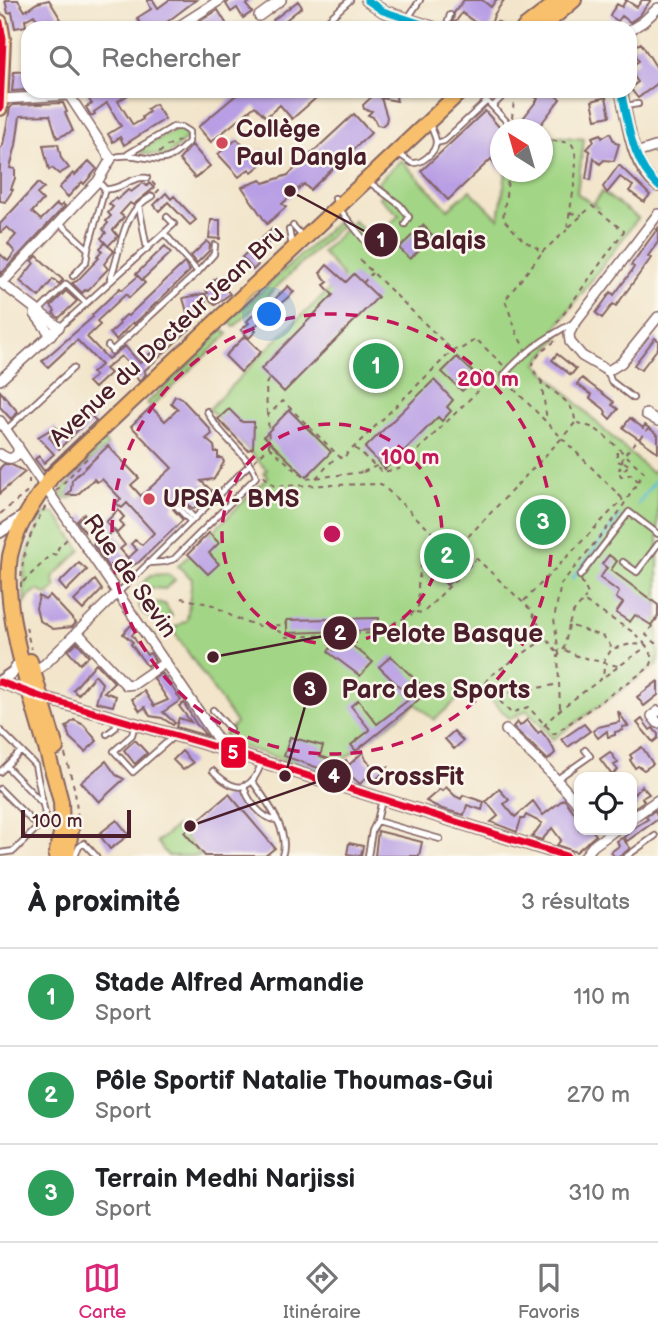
<!DOCTYPE html>
<html lang="fr">
<head>
<meta charset="utf-8">
<style>
	body { margin:0; font-family:"Balsamiq Sans",sans-serif; background:#f2f2f2; color:#202124 }
	.controls { position:absolute; right:21px; bottom:21px; display:grid; overflow:hidden; border-radius:14px; box-shadow:0 2px 5px #0004 }
	.controls button { width:63px; height:63px; display:grid; place-items:center; padding:0; border:0; border-bottom:2px solid #e0e0e0; background:#fff; color:#202124; font:35px sans-serif }
	.compass { position:absolute; left:490px; top:119px; width:63px; height:63px; border-radius:50%; background:#fff; box-shadow:0 2px 5px #0004; rotate:323deg }
	.scale { position:absolute; left:21px; bottom:18px; width:110px; box-sizing:border-box; padding-left:7px; border:4px solid #4a1f2b; border-top:0; font-size:19px; line-height:24px; white-space:nowrap; color:#4a1f2b; -webkit-text-stroke:5px #fbf7ec; paint-order:stroke }
	.you { position:absolute; left:270px; top:315px; width:24px; height:24px; margin:-18px; border:5px solid #fff; border-radius:50%; background:#1a73e8; box-shadow:0 0 0 10px #1a73e833 }
	.badge { display:grid; place-items:center; width:46px; height:46px; border-radius:50%; background:#db2777; color:#fff; font-size:23px; font-weight:700 }
	.pin { position:absolute; translate:-50% -50%; border:4px solid #fff; box-shadow:0 2px 7px #0006 }
	.list { margin:0; padding:0; list-style:none }
	h2 { display:flex; justify-content:space-between; align-items:center; height:91px; margin:0; padding:0 28px; font-size:30px }
	h2 small { font-size:23px; font-weight:400; color:#757577 }
	.list li { display:grid; grid-template-columns:46px 1fr auto; gap:21px; align-items:center; box-sizing:border-box; height:98px; padding:0 28px; border-top:2px solid #e0e0e0 }
	.list b { display:block; font-size:26px; white-space:nowrap }
	.list p { margin:0; font-size:23px; white-space:nowrap; color:#757577 }
	.list em { font-size:23px; font-style:normal; color:#757577 }
	.icon { flex:none; width:38px; height:38px; fill:none; stroke:currentColor; stroke-width:2; stroke-linecap:round; stroke-linejoin:round }
	.map { position:relative; flex:none; width:658px; height:856px; overflow:hidden }
	.search { position:absolute; background:#fff; box-shadow:0 2px 5px #0004; left:21px; right:21px; top:21px; height:77px; display:flex; align-items:center; gap:18px; box-sizing:border-box; padding:0 24px; border-radius:21px; color:#757577; font-size:26px }
	.sheet { height:385px; background:#fff }
	nav { display:flex; justify-content:space-around; align-items:center; box-sizing:border-box; height:98px; border-top:2px solid #e0e0e0; background:#fff; font-size:19px; color:#757577 }
	nav a { display:grid; justify-items:center; gap:4px }
	nav .on { color:#db2777 }
	.map>svg:first-child { display:block }
</style>
</head>
<body>
<div class="map">
<svg width="658" height="856" viewBox="0 0 658 856">
	<rect width="100%" height="100%" fill="#fbf7ec"/>
	<filter id="ink" filterUnits="userSpaceOnUse"><feTurbulence type="fractalNoise" baseFrequency=".0143" numOctaves="2"/><feDisplacementMap in="SourceGraphic" scale="14" xChannelSelector="R" yChannelSelector="G"/><feConvolveMatrix kernelMatrix="1 2 1 2 8 2 1 2 1" color-interpolation-filters="sRGB"/></filter>
	<filter id="wash" filterUnits="userSpaceOnUse"><feTurbulence type="fractalNoise" baseFrequency=".00686" numOctaves="4" result="noise"/><feDisplacementMap in="SourceGraphic" scale="28" xChannelSelector="R" yChannelSelector="G"/><feGaussianBlur stdDeviation="1.57" result="paint"/><feColorMatrix in="noise" values="0 0 0 0 0 0 0 0 0 0 0 0 0 0 0 0 0 1.4 0 .05"/><feComposite in="paint" operator="in"/></filter>
	<g filter="url(#wash)">
		<rect width="100%" height="100%" fill="#f2e5cb"/>
		<path fill="#a2d585" stroke="#767a58" stroke-width="2" d="M178,129H182L187,138L167,156L141,153L143,147Z
			M543,135L584,139L577,193L599,209L593,204L602,192L638,218L556,328L560,335L537,364L603,429L652,473L658,467V664L553,739L527,710L510,719L478,686L472,687L434,720L416,704L326,773L233,744L224,735L236,723L172,629L187,620L192,579L178,566L268,477L264,473L267,470L209,409L274,342L343,277L322,252L354,221L374,240L399,215L379,197L385,191L377,183L401,160L448,209L470,190L499,219L506,172H542Z
			M340,219L344,223L234,327L229,321Z
			M222,329L228,334L151,407L147,403L198,356Z
			M103,440L108,446L72,480L71,490L67,494L75,495L71,498H61L63,488L72,481L70,479L88,461Z
			M45,513H55L81,550L53,577L56,588L47,595L38,590L30,595L25,603C21,569 28,542 45,513Z
			M168,574L175,580L165,589L139,587L151,575Z
			M138,602L165,604L172,616C158,625 141,617 138,602Z
			M177,826L201,856H168L157,842Z"/>
		<g fill="none" stroke-linecap="round" stroke-linejoin="round">
			<path stroke="#5ebddc" stroke-width="2.5" d="M638,504L658,477
				M572,579L620,516"/>
		</g>
		<g id="blocks">
			<path fill="#b89ee4" d="M5,0H18L25,11L37,3L49,0L65,26L61,28H43L34,15L25,20L26,26L15,28L12,12L8,13Z
				M147,0H153L158,8L169,0H196L167,22L169,28H143L137,18L151,9Z
				M230,0H253L246,5L252,12L243,18L237,8L231,12L226,4Z
				M464,0H482L491,7L496,0H504L494,15L490,28H483L462,13L454,24L453,23L454,13Z
				M626,0L637,7L642,0H651L639,16L630,22L622,16L618,21L610,16L611,13L617,4L622,7Z
				M298,1L302,7L277,27L273,20Z
				M218,10L229,28H189Z
				M641,43L658,70V83L638,98L630,88L638,82L630,71V67L639,61L632,48Z
				M28,71V90L12,91L14,72Z
				M93,91H125L128,95L118,101L133,125L143,119L142,117L149,112L147,109L155,104L165,119L124,145L120,137L113,142L108,134L121,126L107,103L94,112L95,114L91,116L86,107L92,104L86,95Z
				M241,91H324L292,119L280,105L266,117L255,106L211,142L198,127Z
				M378,91H402L396,97L397,101L381,98L387,117L386,122L382,126L377,125L373,117L368,115L372,111L364,109L363,105Z
				M540,91H560L556,96L560,99L538,128L528,121L525,124L521,121L538,99L535,97Z
				M606,97L610,116L596,119L592,101Z
				M63,103L67,112L65,113L73,131L57,138L50,115L20,116L16,145L10,168L15,169V178L11,189L13,190L5,202L0,201V149L3,145L10,108L13,105Z
				M485,111L500,128V170L491,159L448,200L421,171Z
				M354,114L371,133L310,190L304,184L282,204L286,207L267,224L242,187L261,180L264,183L288,175Z
				M610,133L615,143L619,144L614,161L604,160L600,164L594,158L591,180L586,179L590,151L587,149L594,141L592,137L601,134L602,138Z
				M237,139L253,157L262,149L269,158L252,172L249,169L239,177L218,154Z
				M58,144L61,158L69,168L59,174L52,168L49,170L43,145Z
				M192,145L210,166L195,178L179,160Z
				M89,161L97,169L84,184L82,182L68,197L59,188L73,173L75,175Z
				M619,165L650,195L644,202L629,191L633,186L620,177L607,193L603,187Z
				M38,183L44,188L37,194L43,200L32,212L41,220L57,204L60,207L63,204L65,206L0,275V254L8,261L15,252L8,244L16,235L7,227L0,233V224Z
				M143,183L147,186L149,183L154,188L133,205L130,203L120,214L124,217L113,230L118,236L108,246L101,238L106,233L103,229L108,223L106,221L111,216L108,213L113,207L109,204L115,198L117,200L128,190L131,192Z
				M166,193L171,199L174,196L196,220L190,225L168,202L159,211L154,205Z
				M211,220H220V239L209,238Z
				M423,225L433,236L410,259L399,248Z
				M658,228V242L648,256L651,258L616,306L613,304L602,318L596,313L611,292L614,295L631,272L634,267L631,265Z
				M272,229L277,235L266,242L268,244L253,259L258,265L253,270L242,257Z
				M207,241L210,245L209,251L197,263L191,256Z
				M105,243L114,251L104,264L108,269L87,291L85,290L82,293L72,283L77,281L99,258L97,256L102,251L100,248Z
				M165,246L171,253L142,280L136,274Z
				M37,256L63,280L59,284L53,279L39,297L20,281L34,263L32,261Z
				M184,263L190,271L134,324L133,322L116,340L110,333L120,324L119,322L126,315L128,316Z
				M327,265L346,282L354,274L378,297L284,392L261,369L333,295L324,285L328,282L320,273Z
				M138,276L145,283L129,298L126,294L97,321L100,325L87,337L108,359L125,346L140,363L185,322L191,328L144,371L146,374L139,381L134,375L137,373L121,356L105,369L110,373L94,388L88,382L95,376L92,373L101,365L77,340L48,367L42,361L93,317L92,315L120,288L122,290Z
				M216,278L230,294L215,305L204,294L208,293L206,290L210,286L209,284Z
				M288,286L294,292L270,313L274,319L267,325L262,320L253,328L256,331L249,338L241,330L249,323L247,321L255,313L258,316Z
				M66,291L77,301L59,318L53,313L55,311L51,306Z
				M203,294L208,310L189,319L183,298Z
				M245,336L261,352L241,372L225,356Z
				M655,338L658,340V348L641,370L634,365Z
				M557,354L576,369L571,375L552,360Z
				M457,357L478,377L462,391L442,372Z
				M582,378L614,402L612,405L618,409L610,419L605,414L606,412L604,409L590,398L592,395L577,384Z
				M434,380L453,400L447,407L451,411L442,421L438,417L404,451L408,456L399,464L395,460L385,469L365,448Z
				M0,391L18,412L11,419L0,407Z
				M175,396L180,397L210,429L212,434L206,439L214,446L215,452H218V458H222L224,462L214,479L201,481L212,491L193,509L183,500L174,503L173,509L183,520L139,562L114,576L93,544L114,531L125,545L120,549L128,558L137,550L131,544L135,540L142,545L154,533L127,503L122,508L116,503L121,499L102,479L97,482L94,479L77,495H67L71,490L72,480L108,446L139,478L131,485L141,496L172,468L131,426L151,407L165,421L178,409L171,403Z
				M229,409L242,422H254L253,448L248,450L218,419Z
				M289,410L331,452L306,477L264,436Z
				M90,414L96,421L44,471L35,459L39,456L44,463L54,454L38,437L55,427L57,428L49,437L59,449L81,427L79,424Z
				M630,418L643,428L645,425L658,435V452L623,428Z
				M4,464L12,465L25,472L0,493V468Z
				M118,510L124,517L120,521L124,526L117,533L106,522Z
				M84,514L93,525L85,532L77,521Z
				M209,533L219,543L209,553L219,564L208,574L188,554Z
				M446,539L470,563L447,585L423,562Z
				M609,555L617,561L611,570L658,605V616L651,625L635,615L630,622L616,613L623,603L616,598L619,592L600,578L607,568L602,564Z
				M79,563L87,570L66,591L59,583Z
				M95,580L102,590L83,610L74,601Z
				M50,595L76,623L72,627L53,629L39,620L36,608L39,596L45,600Z
				M379,618L378,630L287,633V620Z
				M131,625L135,631L132,635L138,644L147,655L150,653L155,661L147,666L131,644L133,642L123,634Z
				M344,639L373,662L360,676L328,652L331,647L334,650Z
				M77,642L89,656L80,664L68,651Z
				M391,656L427,691L414,704L356,751L351,745L370,730L351,706L358,700L377,724L411,698L379,667Z
				M96,663L114,682L104,692L116,696L113,706L96,702L102,683L95,675L78,695L73,690Z
				M162,673L181,700L163,712L175,723L173,725L162,718L150,716L145,707L140,711L132,699L144,691L154,706L168,700L154,679Z
				M658,681V695L644,706L637,697Z
				M184,703L196,724L207,736L176,727L179,718L191,722L179,706Z
				M618,711L628,726L622,727L623,730L615,732V735L608,737L607,731L598,738L593,731L598,727L620,722Z
				M642,719L650,730L653,728L658,734V738L653,742L637,723Z
				M74,720L84,725L97,741L85,752L70,738L67,730L68,729L66,727Z
				M527,720L538,733L541,731L546,737L553,748L555,753L548,760L513,727L517,722L520,726Z
				M584,724L590,731L568,747L562,739Z
				M454,731L463,741L454,749L445,739Z
				M290,737L323,746L320,756L332,760L327,771L284,756Z
				M135,740L147,753L135,764L124,750Z
				M642,747L653,764L644,770L638,766L635,768L630,760L632,758L630,755Z
				M182,751L193,763L183,770L173,760Z
				M363,752L366,760L375,769L379,766L388,767L375,781L368,776L360,784L342,768L337,775L331,771L346,760L349,765Z
				M610,752L618,763L614,765L618,770L612,775L600,759Z
				M106,761L116,775L124,779L99,802L81,782Z
				M642,786L649,794L642,798L644,801L634,808L632,801L634,799L632,796Z
				M446,787L455,796L461,799L463,795L484,802L482,810L467,805L464,815L442,809L426,801L440,789L442,791Z
				M499,789L509,800L504,804L515,817L533,801L543,815L564,799L579,819V830H592L596,835L576,852L557,845L561,840L552,828L542,840L532,837L542,823L526,815L524,819H521L517,832L491,822L498,816L486,801Z
				M229,794L275,848L265,856H205L184,832Z
				M655,810L658,819L627,841L624,837L628,834L627,832L648,819L646,817Z
				M117,820L129,835L110,849L99,834Z
				M378,831L422,842L419,856H375Z
				M622,838L630,848L621,856H614L611,852L619,846L617,841Z
				M349,843L363,846L361,856L347,854Z"/>
		</g>
	</g>
	<g filter="url(#ink)">
		<use href="#blocks" fill-opacity="0" stroke="#856463" stroke-width="2"/>
		<g fill="none" stroke-linecap="round" stroke-linejoin="round">
			<g stroke="#856463" stroke-width="8">
				<path id="service" d="M408,18L420,0
					M319,28L350,0
					M446,28L450,15
					M496,28L498,25
					M493,106L508,91
					M625,106L638,104
					M436,143L444,141L487,101L509,124
					M399,154L412,163C421,164 436,153 436,142C436,137 432,131 431,126
					M112,158C134,150 155,165 170,157C177,154 183,147 189,142V132L181,127H173L128,154
					M369,182L400,205L409,217L405,224
					M105,189C120,191 131,176 147,178
					M335,198L337,206L365,241
					M139,206L147,249
					M60,223L88,249L105,189L98,181
					M293,226L303,237
					M289,230L292,246
					M198,272L214,254L215,245
					M73,276L86,262L88,249
					M110,279C123,248 119,214 152,196
					M39,311L66,284L86,303
					M60,327L174,224L167,217
					M108,346L112,351L198,272L164,233
					M608,372L611,381L633,398
					M505,380L504,375C522,354 548,336 573,323
					M7,429L73,368
					M181,504L194,518
					M177,507L191,522
					M623,562L637,572L658,544
					M148,563L164,562L174,559L256,477C253,459 216,433 207,411
					M580,576L629,512L658,534
					M119,592L250,464
					M213,710L230,729
					M135,724L132,735L114,751L133,772L174,736
					M0,730L35,765L45,814L38,827L14,851L0,853
					M107,734L115,728L118,720
					M6,766L42,803
					M213,771C233,791 250,795 261,764
					M0,772L21,751
					M557,779L590,756L585,750
					M252,781C266,800 291,832 282,856
					M244,785C246,799 262,819 276,820
					M0,789L38,827
					M382,800L377,821L440,839
					M75,856L79,847L84,843L96,856
					M368,856L372,831L377,821
					M627,856L655,836"/>
			</g>
			<g stroke="#856463" stroke-width="12">
				<path id="minor" d="M259,16L281,0
					M176,28L220,0
					M630,30L643,22L658,8
					M2,99L69,95L77,91
					M636,153L658,146
					M658,214L573,326L569,334L570,342L582,356L608,371L621,363L658,317
					M0,282L59,327L0,380
					M2,283L98,181L111,159L69,95
					M35,314L51,335
					M646,414L658,421
					M0,421L216,737L230,752
					M0,454C7,459 12,461 18,453V446
					M77,632L126,685L134,684L166,662
					M32,673L45,664L118,592
					M658,711L652,716L658,723
					M506,730L545,767L579,805
					M632,818L658,800
					M585,856L593,846L615,830"/>
			</g>
			<g stroke="#856463" stroke-width="14">
				<path id="tertiary" d="M367,0L383,11L434,28
					M621,91C629,123 630,165 658,186
					M0,532L24,516
					M0,681L13,672L20,662
					M0,682L41,697L202,743L566,856"/>
			</g>
			<g stroke="#856463" stroke-width="18">
				<path id="primary" d="M0,22L3,39L0,108
					M524,28L560,0
					M541,28L574,0
					M30,661L56,748
					M56,856L62,829L61,802C45,735 0,622 10,556C17,525 34,502 52,476L461,91
					M67,856L71,830"/>
			</g>
			<path stroke="#856463" stroke-width="2" stroke-dasharray="5 5" stroke-linecap="butt" d="M471,96L477,91
				M512,118L515,91
				M542,139L571,143C583,157 569,210 567,229L592,206L624,231L554,327
				M159,153L167,146L181,140
				M509,172L503,219L523,240L537,248L541,254L505,300L518,336L525,349
				M152,182L159,190L156,193
				M570,213L582,215
				M542,252L567,230
				M360,260L452,350
				M363,283L372,273
				M555,341L540,353L532,364C537,391 575,394 575,422L594,428L605,436L644,472L616,517L561,584L554,619L559,654
				M541,381L547,420
				M267,414L266,384L270,377
				M575,423L562,438L623,499
				M269,447L306,479L363,472
				M355,448L382,472L399,469L497,372
				M617,452V461L623,463L619,469L627,467L620,474L621,476L624,477L631,474L638,481
				M254,461L269,447L268,415L283,401L342,459L453,350L461,349L476,339L503,365
				M622,462L623,456L650,427
				M624,462L629,465L627,468
				M263,476L274,486L381,484L440,540
				M316,478L336,457
				M29,479V489
				M56,491L88,457
				M0,514L29,491
				M461,544L530,609L546,638L558,653
				M581,580L588,594L584,600
				M23,582L52,554L57,555L58,548L70,536
				M21,587C21,555 30,532 47,504
				M181,598L213,605L235,618L259,626L285,625L287,618
				M524,601L623,499
				M416,612L423,613L475,560
				M658,617L646,635L658,645
				M569,624L573,613L583,601L633,632L645,644
				M26,627L31,649
				M268,627L283,633L286,637L374,633L412,614L419,605L418,584L422,560L446,536L461,544L562,438L508,383
				M565,650L577,656L618,666
				M605,676L646,647
				M490,690L509,693L560,684
				M560,708L558,656L564,649L569,625L604,637L612,648
				M544,726C560,706 583,694 603,677L605,659L612,649L631,644L646,645L653,659L650,667L554,734L528,707L511,713L484,684L490,676L546,638
				M65,754L75,791L78,821"/>
			<use href="#service" stroke="#fff" stroke-width="4.5"/>
			<use href="#minor" stroke="#fff" stroke-width="9"/>
			<use href="#tertiary" stroke="#fff" stroke-width="10"/>
			<use href="#primary" stroke="#f8bf6c" stroke-width="14"/>
			<path stroke="#856463" stroke-width="2" stroke-dasharray="5 5" stroke-linecap="butt" d="M363,472L381,464"/>
			<g stroke="#fbf7ec" stroke-width="12">
				<path id="bus-1" d="M0,22L3,39L0,108
					M0,682L41,697L202,743L566,856"/>
			</g>
			<g stroke="#fbf7ec" stroke-width="12">
				<path id="bus-2" d="M367,0L383,11L434,28
					M621,91C629,125 631,161 658,186"/>
			</g>
			<use href="#bus-1" stroke="#e4002b" stroke-width="7"/>
			<use href="#bus-2" stroke="#00a9ce" stroke-width="7"/>
		</g>
	</g>
	<g fill="none" stroke="#c2185b" stroke-width="3.5" stroke-dasharray="12 9">
		<circle cx="332" cy="534" r="110"/>
		<circle cx="332" cy="534" r="220"/>
	</g>
	<g fill="#d1495b" stroke="#fbf7ec" stroke-width="2.5">
		<circle cx="222" cy="143" r="7"/>
		<circle cx="149" cy="499" r="7"/>
	</g>
	<g text-anchor="middle" dominant-baseline="central" stroke-width="5" stroke-linejoin="round" paint-order="stroke">
		<g font-size="24" font-weight="bold" fill="#4a1f2b" stroke="#fbf7ec" text-anchor="start">
			<text x="236" y="129">Collège<tspan x="236" dy="28">Paul Dangla</tspan></text>
			<text x="163" y="499">UPSA - BMS</text>
		</g>
		<g font-size="24" fill="#4a1f2b" stroke="#fbf7ec">
			<text transform="translate(167 336) rotate(-43)">Avenue du Docteur Jean Bru</text>
			<text transform="translate(130 576) rotate(55)">Rue de Sevin</text>
		</g>
	</g>
	<circle cx="332" cy="534" r="10" fill="#c2185b" stroke="#fbf7ec" stroke-width="3.5"/>
	<g font-size="21" text-anchor="middle" font-weight="bold" fill="#c2185b" stroke="#fbf7ec" stroke-width="5" stroke-linejoin="round" paint-order="stroke">
		<text x="488" y="386">200 m</text>
		<text x="410" y="464">100 m</text>
	</g>
	<path fill="none" stroke="#4a1f2b" stroke-width="2.5" d="M290 191L381 240M213 657L340 633M285 776L310 689M190 826L334 776"/>
	<g fill="#4a1f2b" stroke="#fbf7ec" stroke-width="2.5">
		<circle cx="290" cy="191" r="7"/>
		<circle cx="213" cy="657" r="7"/>
		<circle cx="285" cy="776" r="7"/>
		<circle cx="190" cy="826" r="7"/>
		<circle cx="381" cy="240" r="18"/>
		<circle cx="340" cy="633" r="18"/>
		<circle cx="310" cy="689" r="18"/>
		<circle cx="334" cy="776" r="18"/>
	</g>
	<g font-size="21" text-anchor="middle" font-weight="bold" fill="#fff">
		<text x="381" y="247">1</text>
		<text x="340" y="640">2</text>
		<text x="310" y="696">3</text>
		<text x="334" y="783">4</text>
	</g>
	<g font-size="26" text-anchor="middle" font-weight="bold" fill="#4a1f2b" stroke="#fbf7ec" stroke-width="5" stroke-linejoin="round" paint-order="stroke">
		<text x="449" y="249">Balqis</text>
		<text x="457" y="642">Pelote Basque</text>
		<text x="436" y="698">Parc des Sports</text>
		<text x="415" y="785">CrossFit</text>
	</g>
	<rect stroke="#fbf7ec" stroke-width="2.5" x="220" y="736" width="27" height="33" rx="7" fill="#e4002b"/>
	<g font-size="19" text-anchor="middle" font-weight="bold" fill="#fff">
		<text x="233" y="759">5</text>
	</g>
</svg>
<div class="controls">
<button><svg class="icon" aria-label="locate" viewBox="0 0 24 24"><circle cx="12" cy="12" r="6"/><path d="M12 2v4M12 18v4M2 12h4M18 12h4"/></svg></button>
</div>
<svg class="compass" viewBox="-18 -18 36 36"><path d="M0-13l5 13h-10z" fill="#e53935"/><path d="M0 13l5-13h-10z" fill="#757577"/></svg>
<div class="scale">100 m</div>
<div class="you"></div>
<div class="pin badge" style="left:376px;top:366px;background:#2e9e5b">1</div>
<div class="pin badge" style="left:447px;top:556px;background:#2e9e5b">2</div>
<div class="pin badge" style="left:543px;top:522px;background:#2e9e5b">3</div>
<div class="search"><svg class="icon" aria-label="search" viewBox="0 0 24 24"><circle cx="10" cy="10" r="6"/><path d="M15 15l6 6"/></svg>Rechercher</div>
</div>
<section class="sheet">
<h2>À proximité<small>3 résultats</small></h2>
<ul class="list">
<li><span class="badge" style="background:#2e9e5b">1</span><div><b>Stade Alfred Armandie</b><p>Sport</p></div><em>110 m</em></li>
<li><span class="badge" style="background:#2e9e5b">2</span><div><b>Pôle Sportif Natalie Thoumas-Gui</b><p>Sport</p></div><em>270 m</em></li>
<li><span class="badge" style="background:#2e9e5b">3</span><div><b>Terrain Medhi Narjissi</b><p>Sport</p></div><em>310 m</em></li>
</ul>
</section>
<nav>
<a class="on"><svg class="icon" aria-label="map" viewBox="0 0 24 24"><path d="M3 6l6-2 6 2 6-2v14l-6 2-6-2-6 2zM9 4v14M15 6v14"/></svg>Carte</a>
<a><svg class="icon" aria-label="directions" viewBox="0 0 24 24"><path d="M12 3l9 9-9 9-9-9zM9 14v-3h6M13 9l2 2-2 2"/></svg>Itinéraire</a>
<a><svg class="icon" aria-label="saved" viewBox="0 0 24 24"><path d="M7 4h10v16l-5-4-5 4z"/></svg>Favoris</a>
</nav>
</body>
</html>
